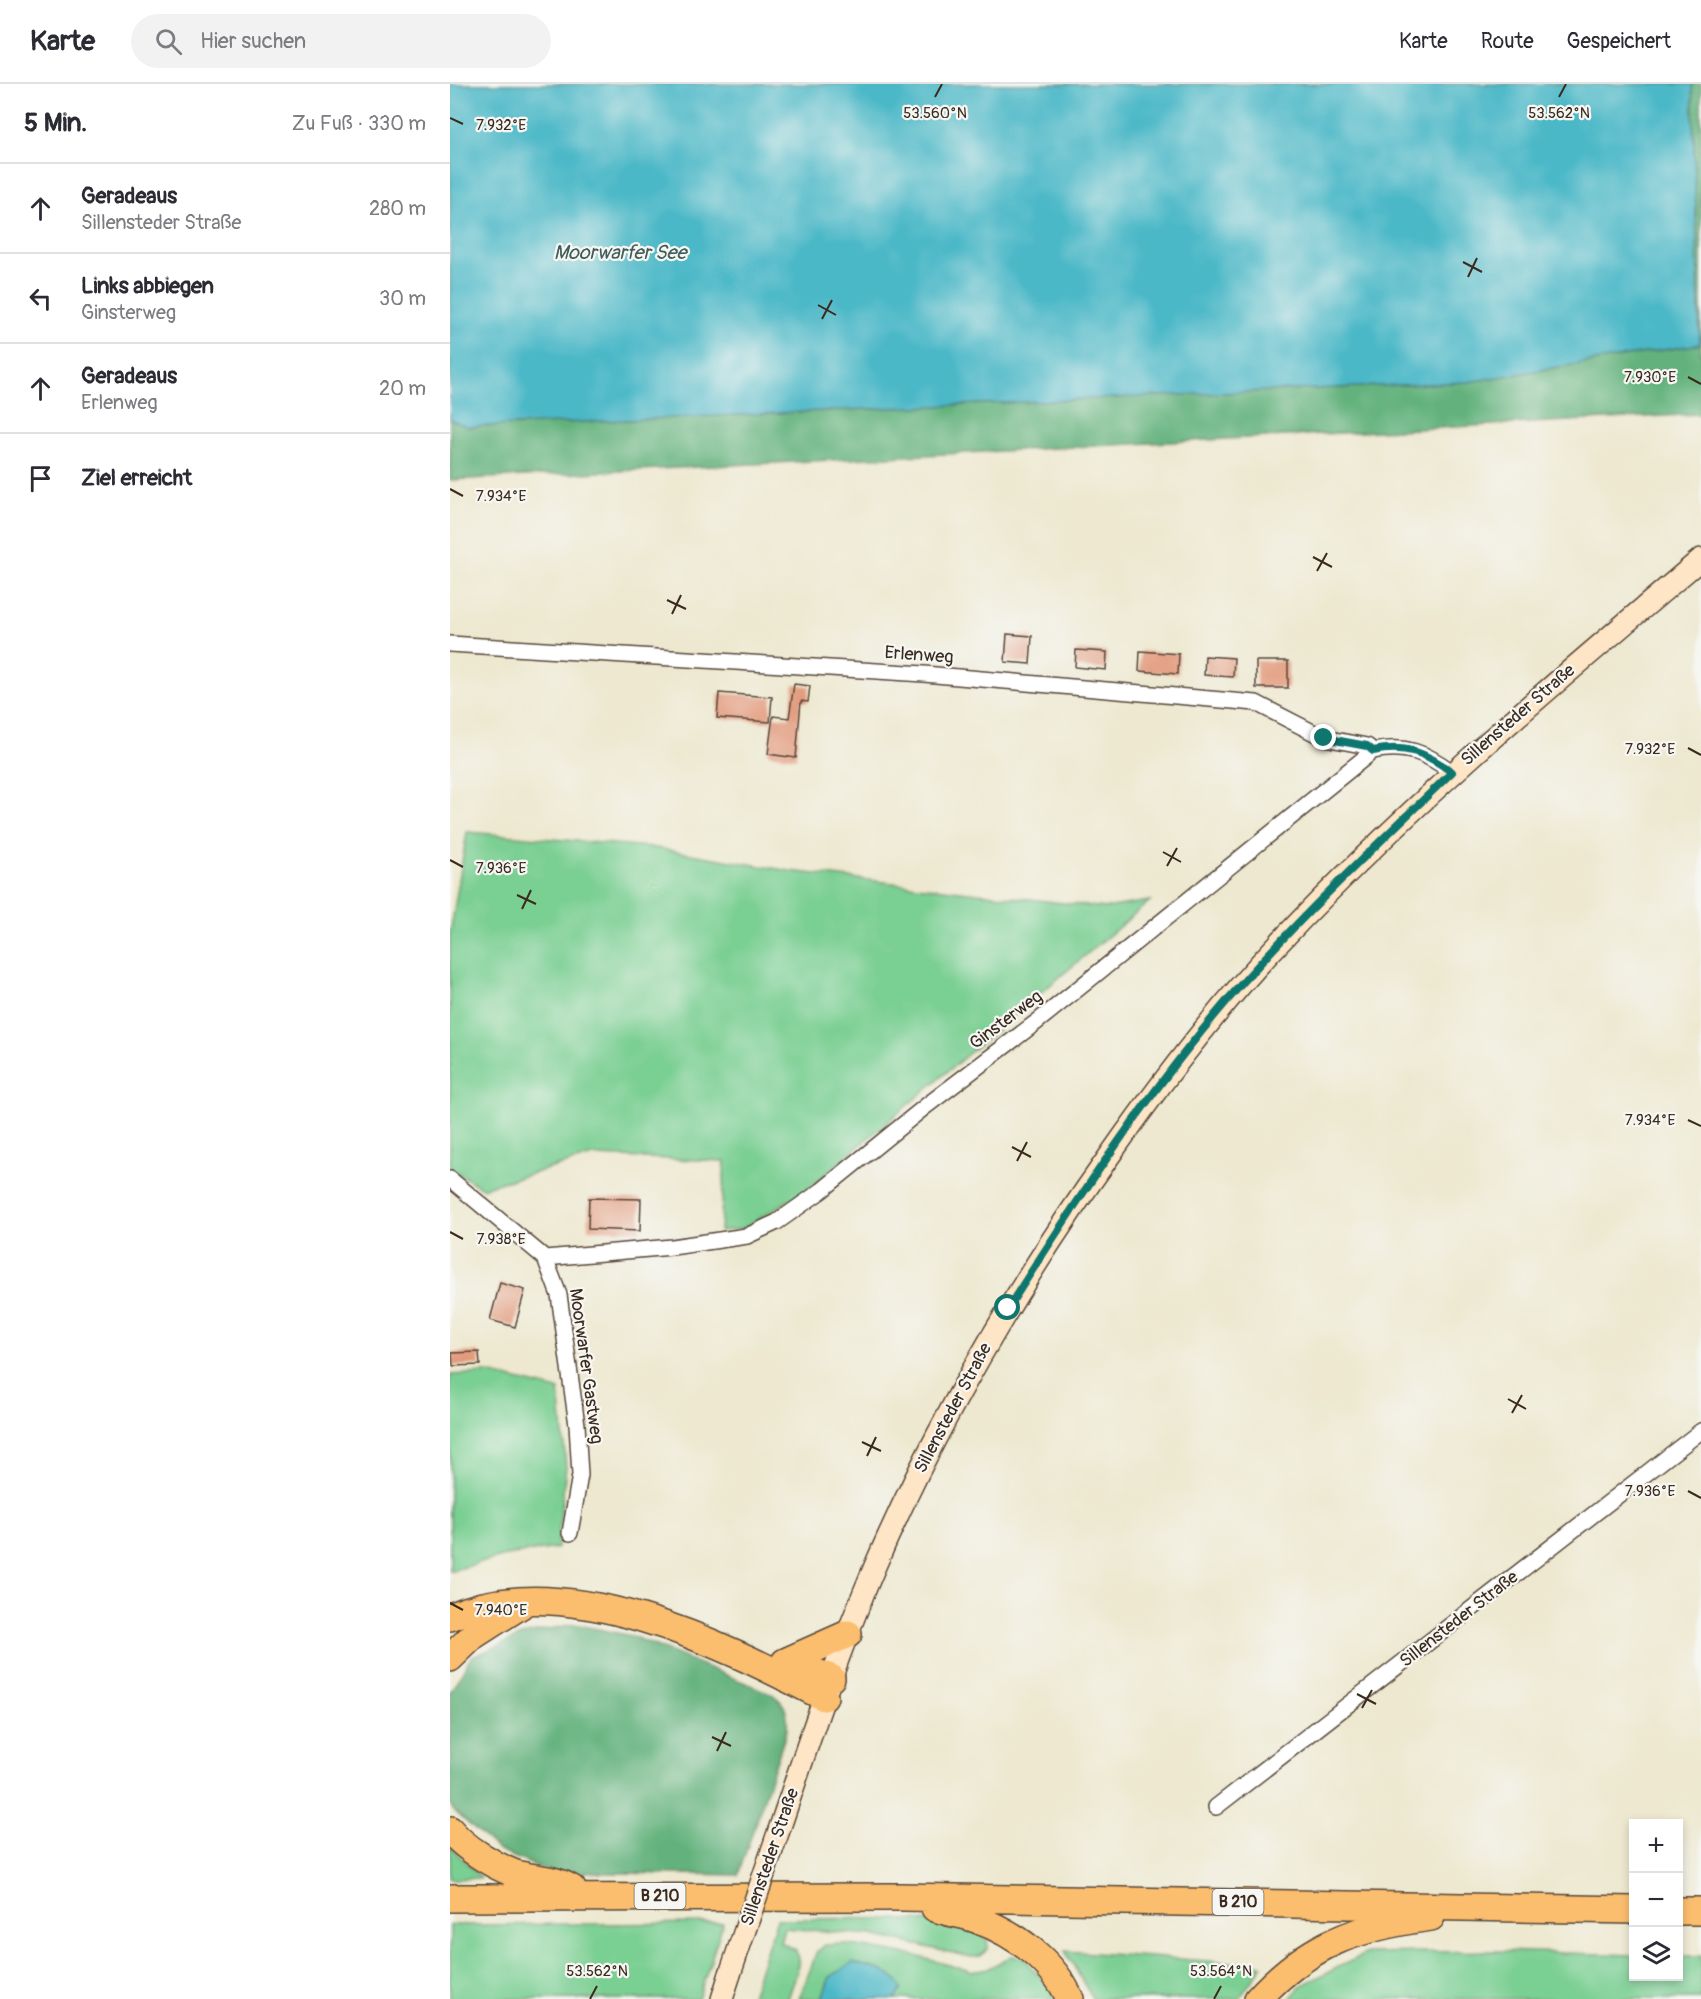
<!DOCTYPE html>
<html lang="de">
<head>
<meta charset="utf-8">
<style>
	body { margin:0; font-family:Pangolin,sans-serif; background:#f2f2f3; color:#2b2b33 }
	.controls { position:absolute; right:18px; bottom:18px; display:grid; overflow:hidden; border-radius:0px; box-shadow:0 3px 9px #0003 }
	.controls button { width:54px; height:54px; display:grid; place-items:center; padding:0; border:0; border-bottom:2px solid #e1e1e2; background:#fff; color:#2b2b33; font:30px sans-serif }
	.stop { position:absolute; width:18px; height:18px; margin:-14px; border:4px solid #0f766e; border-radius:50%; background:#fff }
	.stop.end { background:#0f766e; border-color:#fff; box-shadow:0 2px 6px #0008 }
	.list { margin:0; padding:0; list-style:none }
	h2 { display:flex; justify-content:space-between; align-items:center; height:78px; margin:0; padding:0 24px; font-size:26px }
	h2 small { font-size:20px; font-weight:400; color:#7c7c81 }
	.list li { display:grid; grid-template-columns:39px 1fr auto; gap:18px; align-items:center; box-sizing:border-box; height:90px; padding:0 24px; border-top:2px solid #e1e1e2 }
	.list b { display:block; font-size:22px; white-space:nowrap }
	.list p { margin:0; font-size:20px; white-space:nowrap; color:#7c7c81 }
	.list em { font-size:20px; font-style:normal; color:#7c7c81 }
	.icon { flex:none; width:33px; height:33px; fill:none; stroke:currentColor; stroke-width:2; stroke-linecap:round; stroke-linejoin:round }
	.map { position:relative; flex:none; width:1251px; height:1915px; overflow:hidden }
	header { display:flex; align-items:center; gap:36px; box-sizing:border-box; height:84px; padding:0 30px; background:#fff; border-bottom:2px solid #e1e1e2 }
	header strong { font-size:28px }
	nav { display:flex; gap:33px; margin-inline-start:auto; font-size:21px }
	.search { width:420px; height:54px; background:#f2f2f3; display:flex; align-items:center; gap:15px; box-sizing:border-box; padding:0 21px; border-radius:33px; color:#7c7c81; font-size:22px }
	main { display:flex }
	aside { flex:1; background:#fff }
	.map>svg:first-child { display:block }
</style>
</head>
<body>
<header>
<strong>Karte</strong>
<div class="search"><svg class="icon" aria-label="search" viewBox="0 0 24 24"><circle cx="10" cy="10" r="6"/><path d="M15 15l6 6"/></svg>Hier suchen</div>
<nav><a>Karte</a><a>Route</a><a>Gespeichert</a></nav>
</header>
<main>
<aside>
<h2>5 Min.<small>Zu Fuß · 330 m</small></h2>
<ul class="list">
<li><svg class="icon" aria-label="ahead" viewBox="0 0 24 24"><path d="M12 20V5M6 11l6-6 6 6"/></svg><div><b>Geradeaus</b><p>Sillensteder Straße</p></div><em>280 m</em></li>
<li><svg class="icon" aria-label="left" viewBox="0 0 24 24"><path d="M17 20v-9H6M10 6l-5 5 5 5"/></svg><div><b>Links abbiegen</b><p>Ginsterweg</p></div><em>30 m</em></li>
<li><svg class="icon" aria-label="ahead" viewBox="0 0 24 24"><path d="M12 20V5M6 11l6-6 6 6"/></svg><div><b>Geradeaus</b><p>Erlenweg</p></div><em>20 m</em></li>
<li><svg class="icon" aria-label="arrive" viewBox="0 0 24 24"><path d="M6 21V4h12l-3 4 3 4H6"/></svg><div><b>Ziel erreicht</b></div></li>
</ul>
</aside>
<div class="map">
<svg width="1251" height="1915" viewBox="0 0 1251 1915">
	<rect width="100%" height="100%" fill="#f6f6f2"/>
	<filter id="ink" filterUnits="userSpaceOnUse"><feTurbulence type="fractalNoise" baseFrequency=".0167" numOctaves="2"/><feDisplacementMap in="SourceGraphic" scale="12" xChannelSelector="R" yChannelSelector="G"/><feConvolveMatrix kernelMatrix="1 2 1 2 8 2 1 2 1" color-interpolation-filters="sRGB"/></filter>
	<filter id="wash" filterUnits="userSpaceOnUse"><feTurbulence type="fractalNoise" baseFrequency=".008" numOctaves="4" result="noise"/><feDisplacementMap in="SourceGraphic" scale="24" xChannelSelector="R" yChannelSelector="G"/><feGaussianBlur stdDeviation="1.35" result="paint"/><feColorMatrix in="noise" values="0 0 0 0 0 0 0 0 0 0 0 0 0 0 0 0 0 1.4 0 .05"/><feComposite in="paint" operator="in"/></filter>
	<g filter="url(#wash)">
		<rect width="100%" height="100%" fill="#ede8cf"/>
		<path fill="#7acf93" stroke="#5a7c58" stroke-width="1.5" d="M17,748L200,763L340,787L656,824L700,817L359,1104L292,1145L270,1147L275,1077L143,1072L32,1104L0,1084V850Z
			M38,1289L109,1306L116,1382L107,1464L63,1470L0,1487V1291Z
			M0,1762L31,1794L0,1795Z
			M327,1835C373,1836 506,1827 537,1855L538,1864L531,1872L521,1873L422,1851L334,1844L330,1858L346,1866L349,1881L338,1915H300Z
			M273,1839L248,1915H0V1841Z
			M395,1860L466,1872L521,1887L539,1884L562,1872L574,1874L609,1915H445L452,1905L380,1893L372,1915H349L367,1868L375,1861Z
			M615,1867L813,1881L789,1915H643Z
			M1046,1867L1183,1871L1184,1892H1228L1229,1872H1251V1915H840L850,1902L917,1869Z"/>
		<path fill="#63b27d" stroke="#4f6e4e" stroke-width="1.5" d="M1242,0H1251V330L0,396V335L17,343L1018,298L1250,260Z
			M124,1540L182,1552L322,1610C337,1620 338,1629 337,1646L288,1791L101,1788L49,1767L3,1726L0,1719V1608L21,1573L76,1550Z"/>
		<path fill="#4bb8c7" stroke="#437172" stroke-width="1.5" d="M0,0H1242L1250,260L1018,298L17,343L0,335Z
			M403,1879C422,1884 443,1886 452,1905L445,1915H372L380,1893Z"/>
		<g id="blocks">
			<path fill="#e29879" d="M557,550L582,552L580,580L555,578Z
				M626,566L657,568L656,586L625,583Z
				M690,567L729,570L728,590L689,587Z
				M755,572L784,574L783,593L754,591Z
				M806,577H838V604H806Z
				M344,600L360,602L358,618L351,617L346,674L318,670L323,632L339,634Z
				M269,609L322,613L320,638L267,634Z
				M139,1114L191,1115L190,1147L138,1145Z
				M50,1199L75,1206L65,1243L40,1236Z
				M29,1268L30,1281L3,1282L2,1269Z"/>
		</g>
	</g>
	<g filter="url(#ink)">
		<use href="#blocks" fill-opacity="0" stroke="#564639" stroke-width="1.5"/>
		<g fill="none" stroke-linecap="round" stroke-linejoin="round">
			<g stroke="#564639" stroke-width="18">
				<path id="street" d="M0,560L474,590L806,619L874,654L917,662L923,667
					M0,1095L95,1174L109,1211L127,1341L130,1391L120,1449
					M95,1174L222,1163L297,1152L327,1138L371,1107L476,1022L588,937L923,667C956,660 976,669 1002,688
					M766,1723L1251,1347"/>
			</g>
			<g stroke="#564639" stroke-width="24">
				<path id="secondary" d="M329,1746C359,1657 388,1568 425,1482C488,1336 568,1200 660,1071C712,997 767,924 830,858C961,719 1106,598 1251,475
					M272,1915L280,1890"/>
			</g>
			<g stroke="#564639" stroke-width="30">
				<path id="highway" d="M0,1533C115,1482 272,1560 374,1613
					M0,1574L24,1551L71,1521
					M335,1578L398,1550
					M339,1579L381,1594
					M0,1746C15,1764 41,1780 63,1789C84,1796 103,1793 122,1805
					M0,1814L452,1813L1184,1826
					M485,1824C498,1829 512,1830 526,1835C564,1849 603,1876 620,1915
					M1228,1827H1251
					M808,1915C859,1859 908,1843 981,1833"/>
			</g>
			<use href="#street" stroke="#fff" stroke-width="15"/>
			<use href="#secondary" stroke="#fde5c5" stroke-width="21"/>
			<use href="#highway" stroke="#fbbe6e" stroke-width="27"/>
			<g stroke="#564639" stroke-width="24" stroke-linecap="butt">
				<path id="secondary-bridge" d="M280,1890L329,1746"/>
			</g>
			<use href="#secondary-bridge" stroke="#fde5c5" stroke-width="21"/>
		</g>
	</g>
	<g fill="none" stroke-linecap="round" stroke-linejoin="round" filter="url(#ink)">
		<path stroke="#0f766e" stroke-width="8" d="M558,1224C622,1124 688,1023 765,931C837,844 921,767 1002,688C976,669 956,660 923,667L917,662L874,654"/>
	</g>
	<path fill="none" stroke="#3b2a1e" stroke-width="2" d="M485,13L492,0M1109,13L1116,0M0,34L13,40M1013,178L1032,188M1018,193L1027,174M368,221L386,231M372,235L382,216M1238,293L1251,300M0,405L13,412M863,473L882,483M867,487L877,469M217,516L236,525M222,530L231,511M1238,664L1251,671M713,768L731,778M0,776L13,783M717,782L727,764M67,811L86,820M72,825L81,806M1238,1036L1251,1042M562,1063L581,1073M567,1077L577,1058M0,1148L13,1155M1058,1315L1076,1325M1062,1329L1072,1311M412,1358L431,1367M417,1372L426,1353M1238,1407L1251,1414M0,1519L13,1526M907,1610L926,1620M912,1624L922,1606M262,1653L281,1662M267,1667L276,1648M140,1915L147,1902M764,1915L771,1902"/>
	<g text-anchor="middle" dominant-baseline="central" stroke-width="4.5" stroke-linejoin="round" paint-order="stroke">
		<g fill="#f6f6f2" stroke="#73675e" stroke-width="1.5">
			<rect x="184.5" y="1799" width="51" height="26" rx="4.5"/>
			<rect x="762.5" y="1805" width="51" height="26" rx="4.5"/>
		</g>
		<g font-size="16" font-weight="bold" fill="#3b2a1e">
			<text x="210" y="1812">B 210</text>
			<text x="788" y="1818">B 210</text>
		</g>
		<g font-size="18" fill="#3b2a1e" stroke="#f6f6f2">
			<text transform="translate(469 571) rotate(4)">Erlenweg</text>
			<text transform="translate(1068 631) rotate(-41)">Sillensteder Straße</text>
			<text transform="translate(556 936) rotate(-37)">Ginsterweg</text>
			<text transform="translate(136 1282) rotate(82)">Moorwarfer Gastweg</text>
			<text transform="translate(503 1324) rotate(-62)">Sillensteder Straße</text>
			<text transform="translate(1009 1535) rotate(-38)">Sillensteder Straße</text>
			<text transform="translate(320 1773) rotate(-71)">Sillensteder Straße</text>
		</g>
		<g font-size="20" font-style="italic" fill="#415c59" stroke="#f6f6f2">
			<text x="170" y="168">Moorwarfer See</text>
		</g>
	</g>
	<g font-size="15" text-anchor="middle" fill="#3b2a1e" stroke="#f6f6f2" stroke-width="4.5" stroke-linejoin="round" paint-order="stroke">
		<text x="485" y="34">53.560°N</text>
		<text x="1109" y="34">53.562°N</text>
		<text x="51" y="46">7.932°E</text>
		<text x="1200" y="298">7.930°E</text>
		<text x="51" y="417">7.934°E</text>
		<text x="1200" y="670">7.932°E</text>
		<text x="51" y="789">7.936°E</text>
		<text x="1200" y="1041">7.934°E</text>
		<text x="51" y="1160">7.938°E</text>
		<text x="1200" y="1412">7.936°E</text>
		<text x="51" y="1531">7.940°E</text>
		<text x="147" y="1892">53.562°N</text>
		<text x="771" y="1892">53.564°N</text>
	</g>
</svg>
<div class="controls">
<button>+</button>
<button>−</button>
<button><svg class="icon" aria-label="layers" viewBox="0 0 24 24"><path d="M12 4l9 5-9 5-9-5zM3 14l9 5 9-5"/></svg></button>
</div>
<div class="stop" style="left:558px;top:1224px"></div>
<div class="stop end" style="left:874px;top:654px"></div>
</div>
</main>
</body>
</html>
